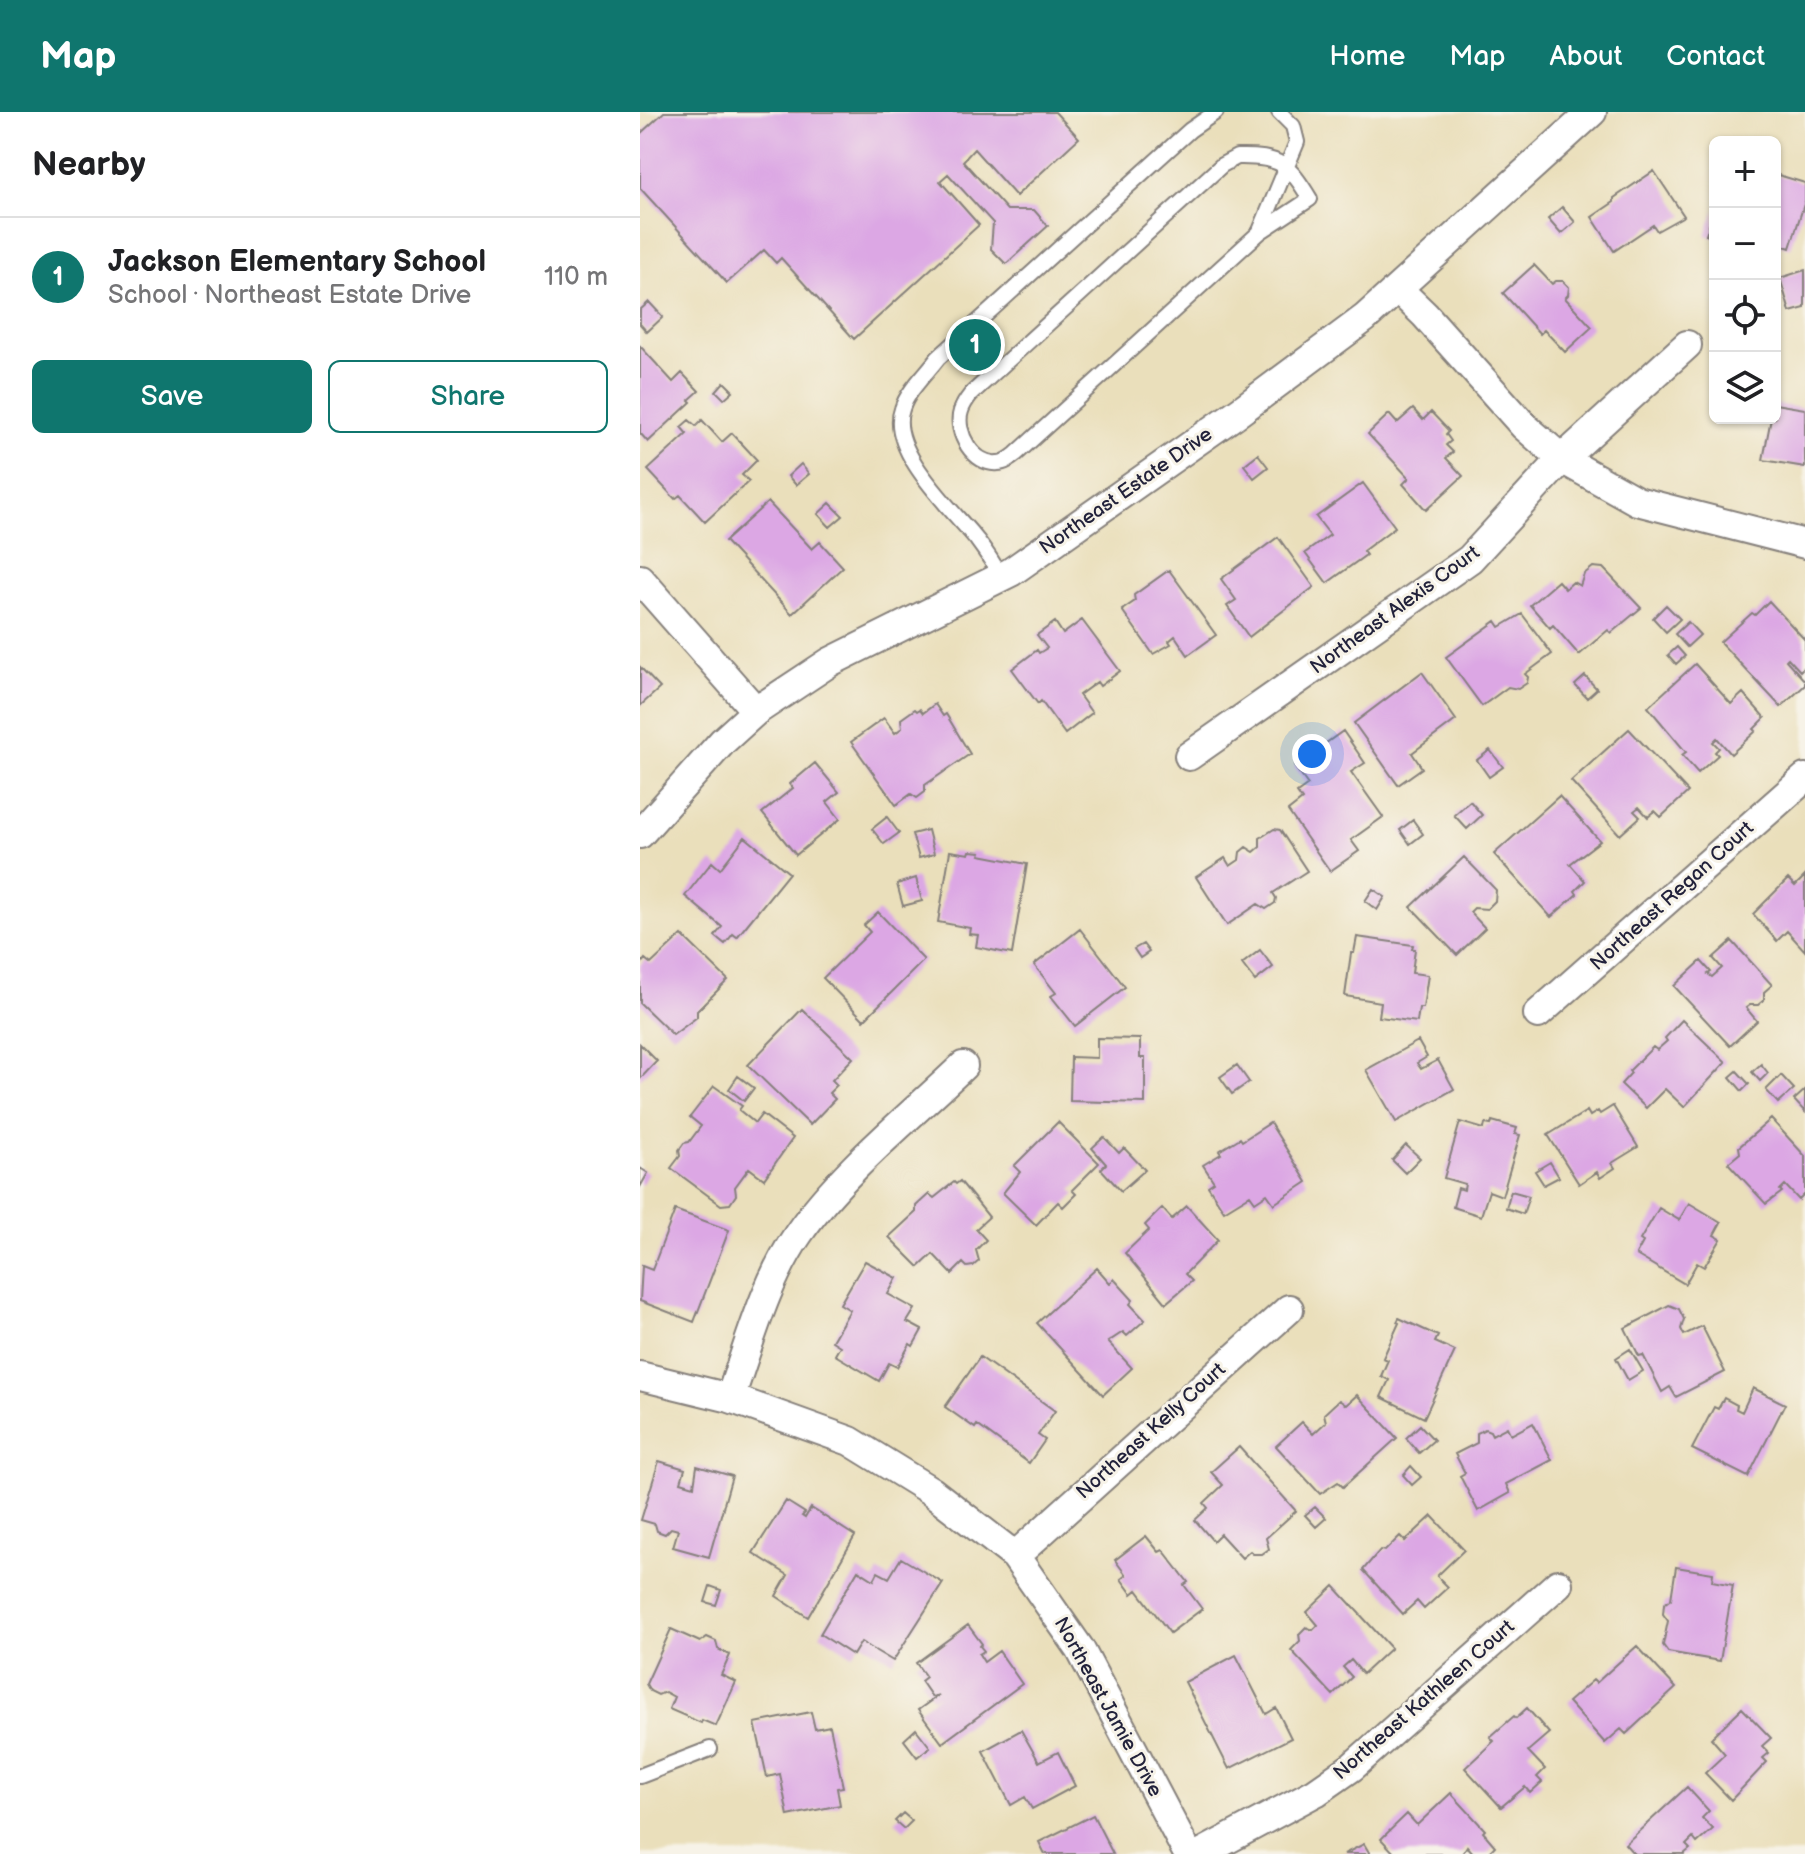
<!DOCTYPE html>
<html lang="en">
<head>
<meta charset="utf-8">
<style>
	body { margin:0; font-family:"Balsamiq Sans",sans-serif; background:#f6f6f6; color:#202124 }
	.controls { position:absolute; right:24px; top:24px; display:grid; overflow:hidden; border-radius:12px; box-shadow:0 2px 6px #0004 }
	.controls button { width:72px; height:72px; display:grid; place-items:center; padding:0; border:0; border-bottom:2px solid #e0e0e0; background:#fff; color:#202124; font:40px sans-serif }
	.you { position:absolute; left:672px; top:642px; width:28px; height:28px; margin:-20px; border:6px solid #fff; border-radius:50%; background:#1a73e8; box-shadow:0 0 0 12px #1a73e833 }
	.badge { display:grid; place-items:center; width:52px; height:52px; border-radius:50%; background:#0f766e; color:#fff; font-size:26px; font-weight:700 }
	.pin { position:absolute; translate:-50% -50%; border:4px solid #fff; box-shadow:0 2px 8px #0006 }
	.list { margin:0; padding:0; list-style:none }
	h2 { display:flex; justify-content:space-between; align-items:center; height:104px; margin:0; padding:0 32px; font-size:34px }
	h2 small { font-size:26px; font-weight:400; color:#757577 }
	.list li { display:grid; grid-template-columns:52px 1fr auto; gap:24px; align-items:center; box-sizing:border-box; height:120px; padding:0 32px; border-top:2px solid #e0e0e0 }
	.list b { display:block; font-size:30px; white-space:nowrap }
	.list p { margin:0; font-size:26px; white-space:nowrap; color:#757577 }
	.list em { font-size:26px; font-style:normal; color:#757577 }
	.actions { display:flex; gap:16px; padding:24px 32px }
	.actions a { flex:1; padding:18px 0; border:2px solid #0f766e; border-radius:12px; text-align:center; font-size:28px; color:#0f766e }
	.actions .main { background:#0f766e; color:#fff }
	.icon { flex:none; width:44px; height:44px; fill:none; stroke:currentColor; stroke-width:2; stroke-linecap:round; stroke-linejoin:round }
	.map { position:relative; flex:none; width:1165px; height:1742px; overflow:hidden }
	header { display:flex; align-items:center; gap:48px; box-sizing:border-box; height:112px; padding:0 40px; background:#0f766e; color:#fff }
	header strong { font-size:38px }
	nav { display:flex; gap:44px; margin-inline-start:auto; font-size:28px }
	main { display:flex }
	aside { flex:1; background:#fff }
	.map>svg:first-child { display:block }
</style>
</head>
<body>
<header>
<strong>Map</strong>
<nav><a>Home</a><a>Map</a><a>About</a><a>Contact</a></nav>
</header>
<main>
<aside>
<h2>Nearby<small></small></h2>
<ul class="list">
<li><span class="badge">1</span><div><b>Jackson Elementary School</b><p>School · Northeast Estate Drive</p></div><em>110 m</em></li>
</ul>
<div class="actions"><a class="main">Save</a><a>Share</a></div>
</aside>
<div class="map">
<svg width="1165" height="1742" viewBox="0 0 1165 1742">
	<rect width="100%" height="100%" fill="#f7f3e8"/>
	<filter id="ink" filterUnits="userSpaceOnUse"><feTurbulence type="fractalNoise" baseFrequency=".0125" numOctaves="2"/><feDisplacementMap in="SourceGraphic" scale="16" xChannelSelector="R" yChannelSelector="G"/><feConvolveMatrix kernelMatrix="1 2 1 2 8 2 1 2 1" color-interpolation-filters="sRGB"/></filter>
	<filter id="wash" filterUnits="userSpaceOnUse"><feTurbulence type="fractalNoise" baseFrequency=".006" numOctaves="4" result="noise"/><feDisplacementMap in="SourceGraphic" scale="32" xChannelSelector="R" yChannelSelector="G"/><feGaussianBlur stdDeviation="1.8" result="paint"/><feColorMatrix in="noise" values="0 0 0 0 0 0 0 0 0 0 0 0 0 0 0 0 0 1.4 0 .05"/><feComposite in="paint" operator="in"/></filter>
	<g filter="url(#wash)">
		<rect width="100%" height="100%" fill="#eadfbb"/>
		<g id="blocks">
			<path fill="#dca7e4" d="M24,0H415L439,26L376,84L334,37L323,49L367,98H394L408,114L366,152L351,137L353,111L308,62L300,69L339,113L214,227L141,146L136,151L124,138L87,171L0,76V22Z
				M1014,59L1044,104L1017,119L1013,113L974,139L952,105L974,90V86Z
				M1135,62L1165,71V89L1150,136L1135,131Z
				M922,95L935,110L921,122L908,107Z
				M1075,97V126L1066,123Z
				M894,153L912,172L916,169H923L929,175L928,183L925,186L952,215L925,240L904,218L900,222L863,181Z
				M1165,158V196L1150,200L1140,166Z
				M9,190L23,205L7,220L0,212V198Z
				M0,234L33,270L42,261L59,279L49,288L51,290L8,330L0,321Z
				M84,270L93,279L84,287L76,279Z
				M1135,292L1165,297V355L1123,348L1131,306H1135Z
				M773,297L783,308L791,300L809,319L806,322L811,329L806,333L813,340L806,346L823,364L786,398L763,372L769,366L728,322L749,302L757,311Z
				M49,308L56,314L62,308L82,330L92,321L117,348L102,363L109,369L65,410L40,383L35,387L8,358L47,322L41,315Z
				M618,342L628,355L614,366L604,353Z
				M161,352L169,362L156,373L148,364Z
				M723,371L755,415L723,439L726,443L687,471L665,441L690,423L676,405Z
				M128,390L172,437L180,430L203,455L152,502L85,429Z
				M190,391L203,404L190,415L178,402Z
				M638,425L674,475L609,525L587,494L596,488L581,467Z
				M953,455L963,456L1001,496L971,521L968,518L939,543L913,513L910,516L890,493L918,469L925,477L933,470L940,474L944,462Z
				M529,458L576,523L548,543L535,524L529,529L531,532L513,542L482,498L495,489L494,483Z
				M1129,489L1165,528V554L1160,559L1148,546L1146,548L1165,569V573L1141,595L1080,530L1112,501L1115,503Z
				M1026,493L1040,507L1026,520L1013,506Z
				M882,502L912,542L885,562L888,565L887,571L878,577L868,575L842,594L806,545L856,509L860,515Z
				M442,508L480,559L460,574L457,570L439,583L452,601L425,622L401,589L398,592L372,557L397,538L399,541L407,536L397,523L415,510L423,522Z
				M1048,510L1060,523L1047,535L1035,522Z
				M1037,535L1045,544L1036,552L1028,543Z
				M1055,552L1091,592L1103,581L1125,606L1114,617L1116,619L1091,642L1077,626L1073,630L1079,636L1075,640L1078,643L1058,661L1042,643L1046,640L1008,595Z
				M0,555L20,576L0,594Z
				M782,560L816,608L772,641L782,656L758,673L714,611Z
				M945,564L957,577L947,586L935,573Z
				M295,592L303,604L306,602L330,642L285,673V680L277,686L271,682L256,693L211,630L244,606L255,621L262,616L261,607L275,597L277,599L280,597L283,601Z
				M989,617L1048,680L1021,705L1015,699L1008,705L999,695L994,699L1000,705L980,723L931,669Z
				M703,619L725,651L711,660L743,705L711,728L719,739L690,759L648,699L662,688L657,681L668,673L654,654Z
				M850,638L863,655L849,665L837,648Z
				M175,651L199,680L187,690L200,707L156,743L122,701L153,676L150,672Z
				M919,684L960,729L930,752L945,769L935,779L937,782L911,805L854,742Z
				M830,689L842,703L827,717L814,703Z
				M247,705L259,721L244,732L232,717Z
				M773,708L783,722L770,732L760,718Z
				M634,717L640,718L667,759L633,781L636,786L635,791L626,797L618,792L587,813L556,765L585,746L590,754L599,748L600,740L606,735L614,740L620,735V726Z
				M288,718L294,742L279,746L272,722Z
				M105,725L149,761L97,825L93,822L85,832L75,824L82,815L45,784L72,750L80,757Z
				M310,739L329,742L330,739L341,740L340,743L387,752L372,842L336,835L338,823L329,822L330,816L298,810Z
				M824,745L856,778L855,789L847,797L834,796L830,800L845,816L817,843L771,795Z
				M1165,764V839L1147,819L1137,829L1113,802L1148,767L1155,774Z
				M276,766L282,789L263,794L257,772Z
				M733,777L745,785L737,798L725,789Z
				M238,800L284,848L224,908L183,866L230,820L224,813Z
				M440,817L485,875L435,914L411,884L416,881L394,853Z
				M42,823L88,868L57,899V905L33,923L0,891V853L5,847L11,852Z
				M717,825L773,833L772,837H775L772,861L788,863L783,896H779L777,910L739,905L741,890L705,884L711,841H714Z
				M1092,829L1132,873L1124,880V888L1118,893H1110L1106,896L1117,909L1090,934L1034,874L1061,849L1071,860L1068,862L1072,865L1082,856L1073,846Z
				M503,832L509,840L500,846L494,837Z
				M620,838L633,855L615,869L602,852Z
				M162,897L213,946L192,968L197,973L189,981L195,987L170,1013L108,953Z
				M1042,908L1086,950L1044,995L1025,977L1006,996L981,972L991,961L989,959L1013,935L1017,938L1027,929L1025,926Z
				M457,926L500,927V946H505V991L430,989L431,945L457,946Z
				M778,929L787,945L777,951L781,957L798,948L814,977L756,1010L726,958Z
				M0,932L17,949L0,967Z
				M1121,952L1128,961L1120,969L1112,960Z
				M597,953L609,970L592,982L580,965Z
				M1097,959L1109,972L1102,979L1090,965Z
				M1141,963L1154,977L1138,991L1126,978Z
				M98,964L114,976L104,989L89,977Z
				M74,974L102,994L99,998L115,1011L122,1002L153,1026L124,1067L109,1056L95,1075L96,1083L90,1092L81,1093L31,1056L40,1044L39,1038L44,1031L49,1030L61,1014L50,1005Z
				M1165,978V1000L1154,988Z
				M973,994L998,1035L972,1051L975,1056L960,1066L957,1060L939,1072L908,1023L947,999L950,1004L958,999L960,1002Z
				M1131,1007L1165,1044V1082L1159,1088L1145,1073L1140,1078L1142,1080L1126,1092L1088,1051L1100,1041L1099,1035Z
				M852,1009L877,1016L875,1022L880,1023L862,1084L849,1079L841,1104L813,1095L818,1076L824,1078L825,1072L804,1066L820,1010L844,1017L845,1012L851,1013Z
				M418,1010L459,1051L432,1078L436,1082L423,1095L418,1090L396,1113L363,1081L380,1060L374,1054Z
				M630,1011L667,1070L634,1092L627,1082L615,1090L610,1083L584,1099L568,1074L574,1070L563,1053L581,1042L579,1039L600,1026L602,1029Z
				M464,1025L479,1041L484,1036L505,1058L481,1079L461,1057L466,1052L452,1036Z
				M766,1033L780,1046L765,1061L752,1048Z
				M910,1050L919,1065L904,1073L895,1059Z
				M0,1056L8,1061L0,1075Z
				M320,1069L349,1105L336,1117L346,1128L336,1138L339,1149L333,1154L327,1155L323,1151L312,1162L293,1142L279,1155L249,1125L276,1100V1094L289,1082L294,1086L314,1070L316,1072Z
				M871,1079L889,1084L883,1102L866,1096Z
				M1049,1091L1081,1110L1074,1123L1081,1127L1064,1155L1057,1151L1045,1172L996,1143L1003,1130L1000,1128L1019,1096L1039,1108Z
				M547,1094L578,1128L545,1162L552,1169L526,1191L485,1141L509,1118L505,1113L522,1096L532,1107Z
				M35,1098L89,1118L54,1210L0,1189L2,1154L12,1158Z
				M225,1149L257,1166L248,1182L275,1197L267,1210L282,1218L273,1234L270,1232L257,1255L249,1251L239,1269L195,1243L200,1234L192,1229L210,1198L200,1192Z
				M457,1156L470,1171L474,1167L493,1188L490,1192L505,1208L487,1224L483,1220L468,1230L492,1256L463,1283L397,1211Z
				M1029,1193L1039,1197L1044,1207L1041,1217L1044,1223L1062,1214L1085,1260L1036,1285L1030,1275L1022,1280L1003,1243L999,1244L985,1216Z
				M759,1206L798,1224L795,1230L815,1239L784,1306L741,1285L749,1268L741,1264L748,1248L743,1246L759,1211L757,1210Z
				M990,1237L1003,1259L988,1268L976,1246Z
				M340,1245L415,1299L398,1323L405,1328L389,1351L337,1313L335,1316L305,1295Z
				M1113,1276L1145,1292L1108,1365L1052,1337L1074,1295L1078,1297L1084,1286L1097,1293L1096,1297L1102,1300Z
				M717,1283L757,1326L703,1375L698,1370L680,1382L636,1334L662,1310L673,1322L686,1310L684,1302L699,1288L706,1293Z
				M893,1311L912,1348L866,1372L870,1381L838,1399L820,1364L825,1361L815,1342L837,1331V1321L845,1317L850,1319L852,1323L867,1315L871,1323Z
				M780,1313L794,1328L779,1341L766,1326Z
				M599,1335L656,1399L626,1426L629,1437L622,1442H613L610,1439L602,1446L580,1422L573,1429L555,1408L568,1396L564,1391L583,1373L571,1360Z
				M19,1349L45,1357L41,1370L54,1374L57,1354L92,1364L69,1445L33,1435L38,1418L31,1416L25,1422L17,1419L15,1412L1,1408Z
				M771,1354L781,1365L772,1373L763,1363Z
				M146,1389L165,1401L162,1404L165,1406L171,1396L215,1424L168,1505L136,1484L148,1463L113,1441Z
				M675,1395L686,1406L676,1415L665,1403Z
				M792,1404L824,1438L797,1464L808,1475L784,1497L777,1489L763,1502L723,1458L740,1438L745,1439L760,1424L765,1429Z
				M506,1424L519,1440L523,1438L548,1470L544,1473L562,1497L530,1521L497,1478L492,1482L481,1467L486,1463L475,1448Z
				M261,1446L303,1471L253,1549L221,1530L213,1543L180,1522L218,1458L234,1468L238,1460L249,1466Z
				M1036,1455L1073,1461L1072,1469L1093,1473L1080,1549L1028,1540L1023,1533L1028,1509L1023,1502L1024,1492L1031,1487Z
				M70,1474L81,1478L76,1493L65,1490Z
				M694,1474L751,1536L723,1562L711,1548L703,1555L712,1565L693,1583L651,1538L660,1529L659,1522L666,1515L673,1518L678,1513L667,1500Z
				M328,1513L342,1532L340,1534L344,1539L339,1542L344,1550L359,1539L382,1572L302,1631L278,1598L299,1583L292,1585L281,1569L286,1565L276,1551Z
				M31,1517L60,1530L67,1525L76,1529L78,1537L90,1543L81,1563L96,1570L76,1614L62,1608L61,1611L29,1597L34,1585L25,1580L18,1583L10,1579L6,1572Z
				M997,1534L1036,1576L986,1622L981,1617L965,1631L928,1590L953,1568L956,1571Z
				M596,1543L626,1602L636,1596L651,1626L589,1657L545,1570Z
				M887,1596L909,1621L888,1639L905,1657L897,1665L902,1670L890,1681L885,1675L861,1695L825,1656L854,1629L850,1625L874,1604L876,1606Z
				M1102,1596L1131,1626L1122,1634L1129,1641L1123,1646L1127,1650L1091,1688L1065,1661L1085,1642L1071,1626Z
				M171,1600L175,1617L190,1614L203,1675L197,1676L200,1693L148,1704L140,1662L127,1665L115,1611Z
				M276,1617L290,1635L277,1645L264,1628Z
				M381,1618L399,1650L418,1640L435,1674L392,1697L385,1685L371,1693L343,1639Z
				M1047,1675L1069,1699L1062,1706L1073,1717L1057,1731L1053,1726L1046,1733L1050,1737L1044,1742H994L985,1732Z
				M811,1681L845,1718L843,1720L855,1734L847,1742H834L827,1734L822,1742H755L741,1727L767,1702L777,1713Z
				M263,1701L272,1709L264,1717L255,1709Z
				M453,1703L473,1742H405L399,1730Z
				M724,1732L730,1742H704Z"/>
		</g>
	</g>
	<g filter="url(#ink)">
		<use href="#blocks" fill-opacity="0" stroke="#86807b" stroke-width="2"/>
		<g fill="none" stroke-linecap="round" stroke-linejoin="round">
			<g stroke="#86807b" stroke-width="18">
				<path id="service" d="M597,45C640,44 649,52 670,87L620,120L376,342C371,346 365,351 358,351C334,354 314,320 321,299C323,293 327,287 331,282L582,53Z
					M620,119L657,30L653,14L639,0
					M361,465C354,452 346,440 337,428C313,398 247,338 262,297C268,278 286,262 298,246L550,18L576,0
					M0,1664L70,1637"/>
			</g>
			<g stroke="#86807b" stroke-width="32">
				<path id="minor" d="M758,177L785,203L884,314L922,347L997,389L1165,432
					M0,467L116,599
					M549,644L830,447L922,347L1047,233
					M0,722L83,629L116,599L190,550L371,460L600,299L725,206L952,0
					M898,902L1165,666
					M0,1264L90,1286L210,1329L291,1379L375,1444L440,1537L548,1742
					M90,1286C110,1230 125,1170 159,1121C201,1060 270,1005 323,954
					M375,1444L649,1197
					M560,1742L676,1680L712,1655L918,1472"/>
			</g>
			<use href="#service" stroke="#fff" stroke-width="14"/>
			<use href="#minor" stroke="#fff" stroke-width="28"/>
		</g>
	</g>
	<g text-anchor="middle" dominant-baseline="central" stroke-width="6" stroke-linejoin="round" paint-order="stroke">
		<g font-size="20" fill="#22223b" stroke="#f7f3e8">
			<text transform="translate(486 379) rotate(-35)">Northeast Estate Drive</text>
			<text transform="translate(755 498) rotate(-36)">Northeast Alexis Court</text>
			<text transform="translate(1032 784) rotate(-42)">Northeast Regan Court</text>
			<text transform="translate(511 1319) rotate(-42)">Northeast Kelly Court</text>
			<text transform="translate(784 1588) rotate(-41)">Northeast Kathleen Court</text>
			<text transform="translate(468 1595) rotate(61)">Northeast Jamie Drive</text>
		</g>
	</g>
</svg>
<div class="controls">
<button>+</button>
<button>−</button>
<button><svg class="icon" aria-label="locate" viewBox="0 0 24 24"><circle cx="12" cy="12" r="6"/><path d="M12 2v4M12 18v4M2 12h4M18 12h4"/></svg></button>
<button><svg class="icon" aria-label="layers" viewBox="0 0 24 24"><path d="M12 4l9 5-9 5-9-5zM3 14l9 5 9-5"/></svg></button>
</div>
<div class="you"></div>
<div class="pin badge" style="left:335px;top:233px">1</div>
</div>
</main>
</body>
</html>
